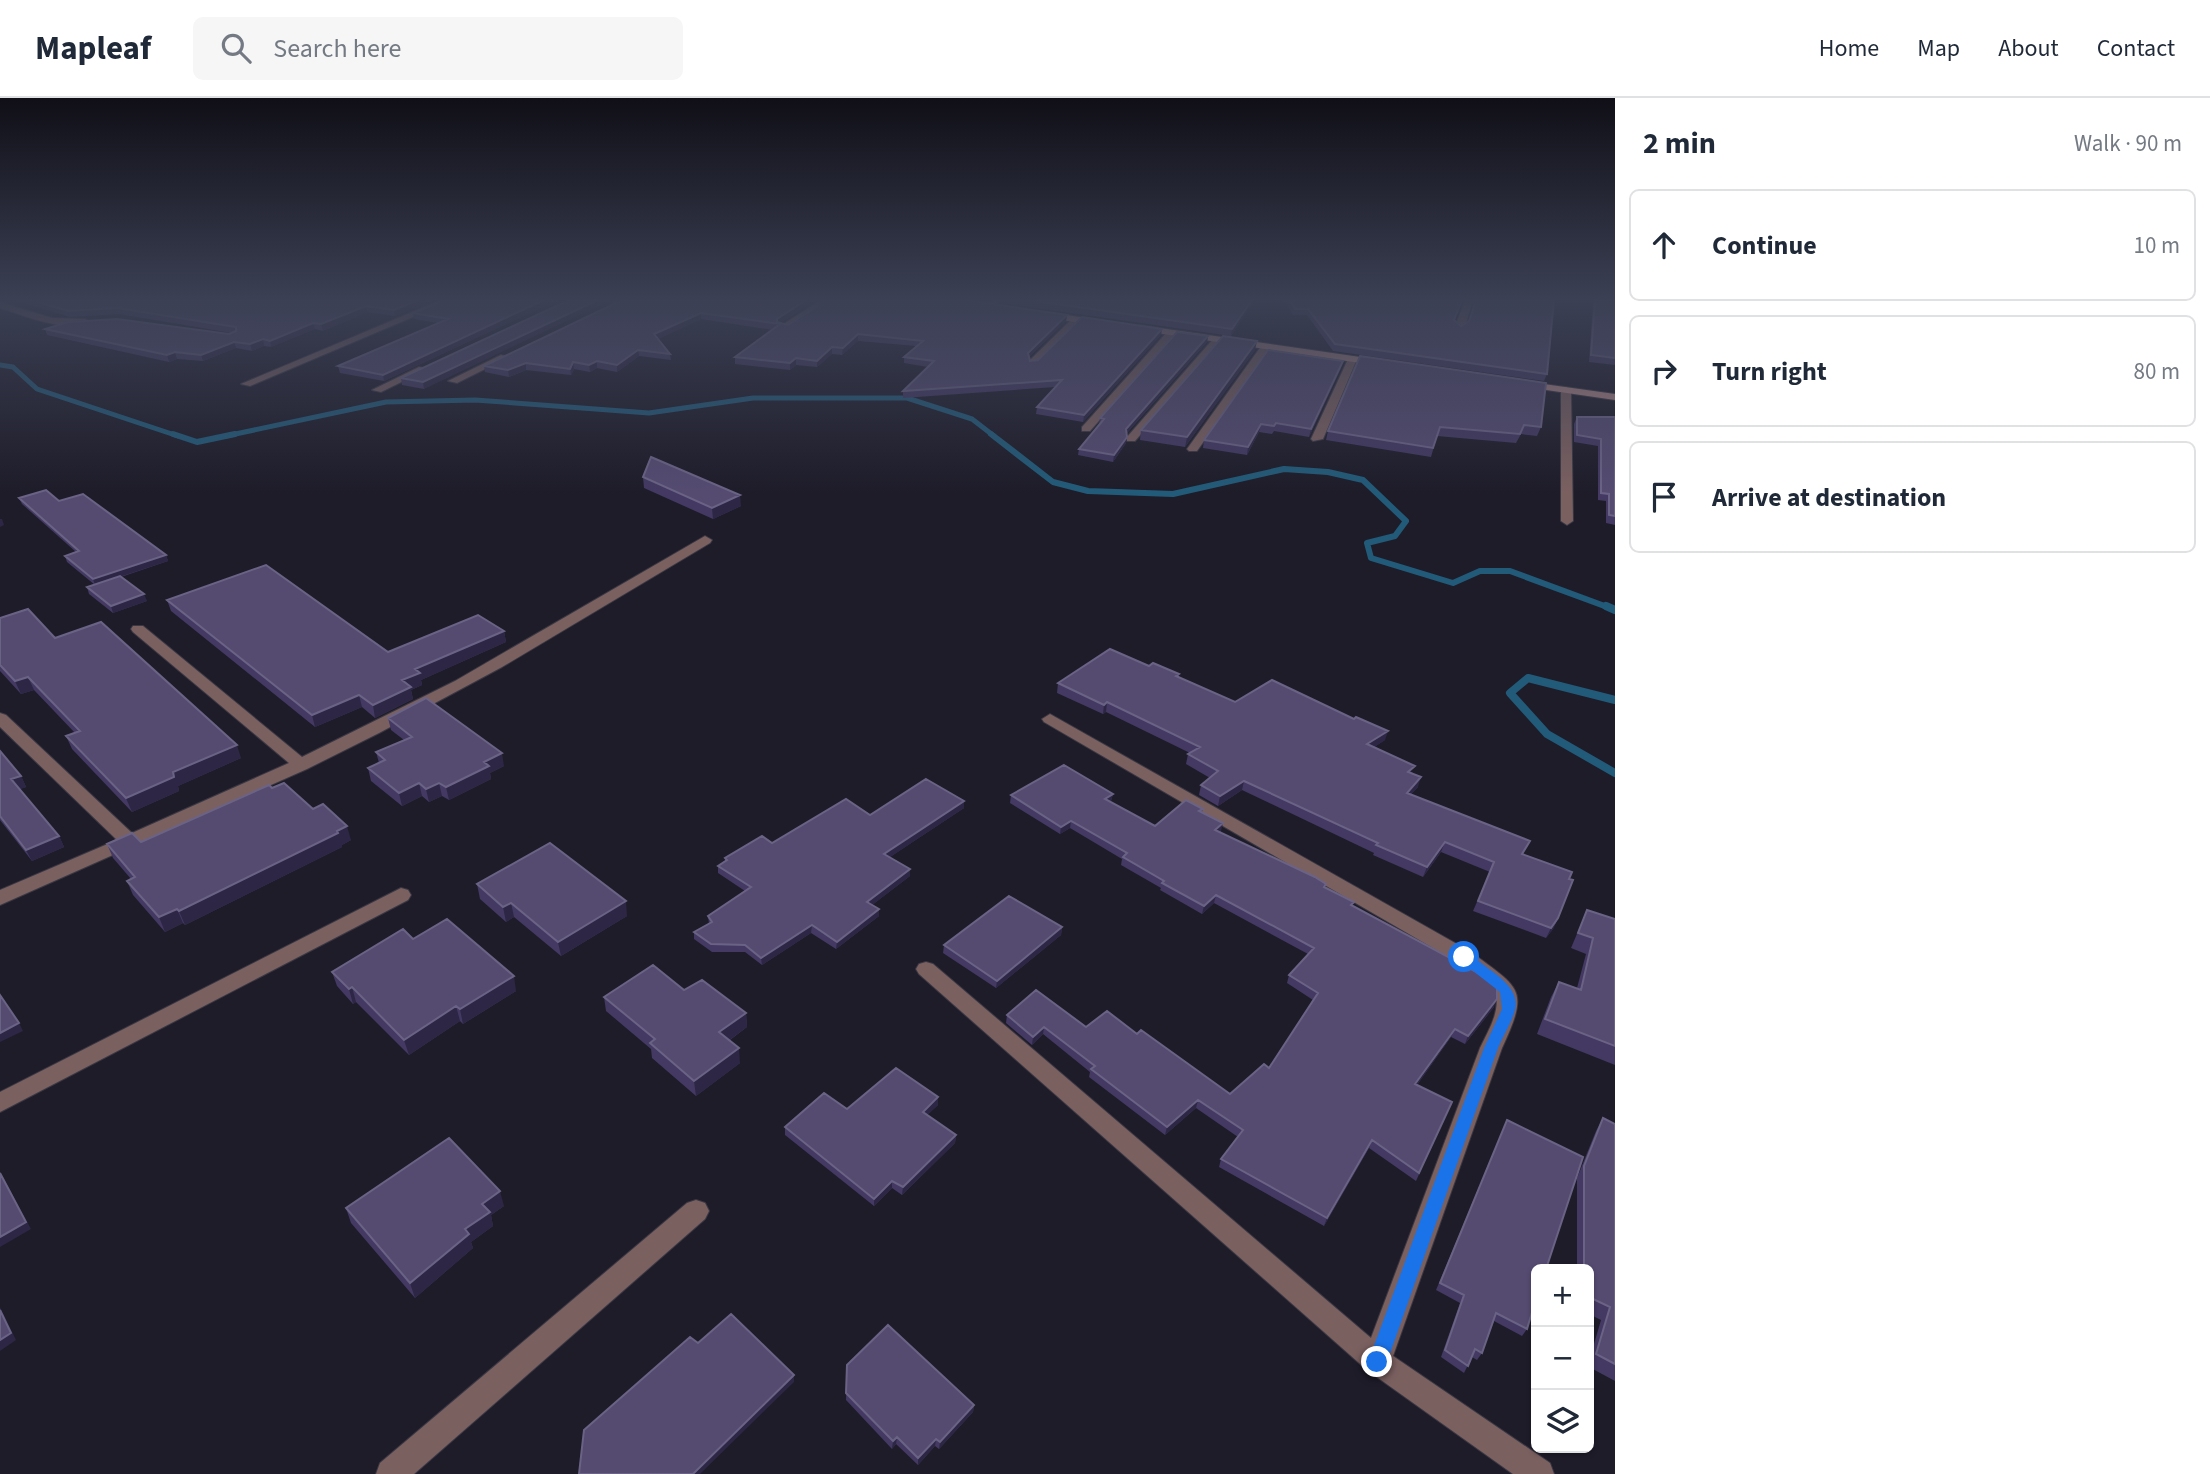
<!DOCTYPE html>
<html lang="en">
<head>
<meta charset="utf-8">
<style>
	body { margin:0; font-family:"Source Sans 3",sans-serif; background:#f6f6f7; color:#1f2937 }
	.controls { position:absolute; right:21px; bottom:21px; display:grid; overflow:hidden; border-radius:10px; box-shadow:0 2px 5px #0004 }
	.controls button { width:63px; height:63px; display:grid; place-items:center; padding:0; border:0; border-bottom:2px solid #e0e1e3; background:#fff; color:#1f2937; font:35px sans-serif }
	.stop { position:absolute; width:21px; height:21px; margin:-16px; border:5px solid #1a73e8; border-radius:50%; background:#fff }
	.stop.end { background:#1a73e8; border-color:#fff; box-shadow:0 2px 7px #0008 }
	.list { margin:0; padding:0; list-style:none }
	h2 { display:flex; justify-content:space-between; align-items:center; height:91px; margin:0; padding:0 28px; font-size:30px }
	h2 small { font-size:23px; font-weight:400; color:#747a83 }
	.list li { display:grid; grid-template-columns:46px 1fr auto; gap:21px; align-items:center; box-sizing:border-box; height:112px; margin:0 14px 14px; padding:0 14px; border:2px solid #e0e1e3; border-radius:10px }
	.list b { display:block; font-size:26px; white-space:nowrap }
	.list em { font-size:23px; font-style:normal; color:#747a83 }
	.icon { flex:none; width:38px; height:38px; fill:none; stroke:currentColor; stroke-width:2; stroke-linecap:round; stroke-linejoin:round }
	.map { position:relative; flex:none; width:1615px; height:1376px; overflow:hidden }
	header { display:flex; align-items:center; gap:42px; box-sizing:border-box; height:98px; padding:0 35px; background:#fff; border-bottom:2px solid #e0e1e3 }
	header strong { font-size:33px }
	nav { display:flex; gap:38px; margin-inline-start:auto; font-size:24px }
	.search { width:490px; height:63px; background:#f6f6f7; display:flex; align-items:center; gap:18px; box-sizing:border-box; padding:0 24px; border-radius:10px; color:#747a83; font-size:26px }
	main { display:flex }
	aside { flex:1; background:#fff }
	.map>svg:first-child { display:block }
</style>
</head>
<body>
<header>
<strong>Mapleaf</strong>
<div class="search"><svg class="icon" aria-label="search" viewBox="0 0 24 24"><circle cx="10" cy="10" r="6"/><path d="M15 15l6 6"/></svg>Search here</div>
<nav><a>Home</a><a>Map</a><a>About</a><a>Contact</a></nav>
</header>
<main>
<div class="map">
<svg width="1615" height="1376" viewBox="0 0 1615 1376">
	<rect width="100%" height="100%" fill="#1e1c29"/>
	<g fill="none" stroke-linecap="round" stroke-linejoin="round">
		<path stroke="#225b79" stroke-width="5" d="M0,267L13,269L37,291L178,338
			M226,338L386,304L475,302L649,315L753,300H907L972,321L994,338"/>
		<path stroke="#225b79" stroke-width="6" d="M173,336L197,344L235,336
			M991,336L1053,384L1088,393L1173,396L1284,371L1328,374L1363,382L1406,423L1395,438L1367,445L1371,460L1453,485L1480,473H1510L1610,510"/>
		<path stroke="#225b79" stroke-width="8" d="M1606,508L1615,512
			M1615,602L1528,580L1510,595L1547,636L1615,675"/>
		<g stroke="#3a3844" stroke-width="2">
			<path id="street" d="M441,202H453L250,288L241,286Z
				M821,202H832L787,231L779,229Z
				M992,202H1002L994,208L990,205Z
				M1465,202H1473L1465,229L1460,232L1455,229Z
				M0,204L52,220L85,221L90,224C68,236 22,217 0,210Z
				M1074,219L1082,221L1035,267H1029V263Z
				M1168,233L1176,235L1090,333H1082V329Z
				M1214,240L1222,242L1135,343H1127V339Z
				M1262,247L1270,249L1197,353H1189L1187,351Z
				M501,257L509,259L457,285L448,283Z
				M1349,259L1357,261L1323,341L1313,343L1311,341Z
				M419,269L428,271L381,294L372,292Z
				M1566,289L1571,292L1573,423L1567,427L1561,423V292Z
				M705,438L712,442L710,445L502,569L379,635L307,671L0,807V792L117,742L0,629V615L6,617L132,735L289,665L133,534L131,531L133,528H143L302,659L455,583Z
				M1050,616L1471,854C1520,891 1530,890 1502,950L1393,1258L1550,1365L1554,1376H1513L1367,1272L919,876L916,871L919,866L926,864L933,866L1371,1240L1480,950C1488,933 1500,915 1496,895L1457,864L1044,624L1042,621Z
				M401,790L408,792L411,797L408,802L0,1014V994Z
				M696,1102L705,1105L709,1113L705,1121L414,1376H376L380,1365L687,1105Z"/>
		</g>
		<g stroke="#3a3844" stroke-width="2">
			<path id="secondary" d="M1045,214L1101,222L1106,225L1101,228L1042,219V215Z
				M1139,227L1381,262L1386,265L1381,268L1136,232L1134,230Z
				M1523,283L1615,296V302L1519,288L1518,286Z"/>
		</g>
		<use href="#street" fill="#7b6060" fill-rule="evenodd"/>
		<use href="#secondary" fill="#b08685" fill-rule="evenodd"/>
	</g>
	<path fill="#433962" d="M14,202H434L395,218L367,214L323,233L315,231L271,249L264,248L252,253L236,250L203,263L177,261L169,264L47,237L45,231L229,236L232,235L119,216L70,219Z
		M558,202L384,283L340,275L338,268L438,225L414,221L413,215Z
		M569,202L424,291L402,287L401,280Z
		M622,202H816L780,225L788,227L1067,217L1066,223L1029,259L1030,263L1161,237L1083,324L1036,316L1037,309L1055,289L903,300V293L928,269L904,265V259L916,248L858,243L842,257L832,256L817,269L796,267L790,272L735,266V259L773,232L701,221L658,241L670,256L671,262L639,258L617,274L597,270L590,274L574,271L571,277L526,272L509,279L485,274L484,268Z
		M1003,202H1255L1231,238L1003,205Z
		M1281,202H1462L1455,222L1461,228L1469,223L1475,202H1554L1547,276L1544,283L1333,253L1307,217H1293L1285,203Z
		M1593,202H1615V267L1589,264Z
		M1208,238L1207,244L1127,335L1126,345L1113,364L1078,357L1079,351L1099,327L1100,320Z
		M1255,252L1185,349L1140,342L1141,332Z
		M1360,258L1541,329L1537,338L1521,336L1516,345L1437,338L1431,359L1326,342L1328,333Z
		M1341,270L1309,339L1274,333L1272,336L1259,334L1247,357L1203,350L1204,342Z
		M1577,319H1615V427L1606,425V403L1598,402V348L1574,344V326Z
		M643,379L741,408L713,421L644,390Z
		M19,400L59,403L166,457L168,463L121,479L147,503L113,515L89,496L87,489L95,487L67,464L65,458L76,454L22,406Z
		M167,502L388,554L504,533L506,544L421,582L422,587L411,592L413,601L375,620L362,609L315,629L171,513Z
		M0,520L55,540L241,660L178,688L179,693L132,714L72,651L66,638L75,635L34,592L21,596L0,573Z
		M1149,568L1179,576V579L1235,604L1385,642L1374,649L1413,675L1418,689L1411,696L1569,781L1558,820L1553,831L1546,840L1473,813L1490,774L1441,754L1423,779L1373,757L1374,755L1242,692L1218,708L1199,697L1201,687L1210,680L1186,666L1188,656L1190,655L1106,614L1103,616L1057,595L1058,585Z
		M388,620L504,668L490,675L491,681L449,702L442,698L429,704L422,698L402,708L371,683L368,670L379,665L376,654L404,642L391,632Z
		M0,653L21,678L26,689L19,691L59,738L64,749L32,763L0,722Z
		M272,690L313,711L351,742L342,747V749L185,827L183,825L165,834L133,797L127,783L131,781L113,760L107,746L141,744Z
		M1113,696L1111,703L1110,704L1155,728L1203,711L1202,714L1221,733L1220,734L1326,786L1325,790L1494,909L1465,946L1451,939L1417,987L1452,1004L1416,1083L1369,1050L1324,1128L1219,1069L1221,1061L1238,1039L1196,1010L1165,1037L1089,979L1090,974L1043,936L1032,947L1006,925L1007,917L1137,936L1230,996L1269,970L1313,902L1287,885L1289,877L1308,856L1214,805L1202,816L1160,792L1161,790L1121,767L1122,761L1070,730L1060,736L1010,705L1011,697Z
		M964,703V710L890,759L910,771V778L872,807L879,811V818L836,851L811,835L762,867L745,854H712L694,841V834L709,826L708,818L745,793L718,775V768L725,763V760L772,745L870,717Z
		M477,786L627,818L561,858L514,819L506,824L480,801Z
		M1587,812L1615,821V967L1537,936L1551,899L1559,884L1577,890L1586,856L1571,850Z
		M1062,829L1061,837L996,890L943,855L944,847Z
		M413,841L516,893L463,926L460,923L409,957L356,904L353,906L337,888L332,874Z
		M684,892L746,915L747,929L730,942L740,965L696,998L652,960L651,951L606,913L604,899Z
		M938,1007L927,1017L956,1037L955,1045L902,1097L892,1090L874,1108L785,1037V1029L847,1011Z
		M1603,1020L1615,1026V1283L1589,1269V1263L1601,1222L1589,1216V1171H1577V1080L1596,1033Z
		M1507,1022L1527,1231L1522,1238L1494,1223L1482,1255L1477,1262L1472,1259L1464,1275L1441,1259L1460,1205L1436,1192Z
		M504,1108L491,1117L493,1128L471,1144L473,1150L415,1200L351,1125L346,1110Z
		M847,1267L974,1307L973,1314L939,1351L935,1348L918,1367L896,1346L892,1351L846,1302Z"/>
	<path fill="#2d2645" d="M418,202H434L395,218L394,212Z
		M544,202H558L384,283L383,277Z
		M598,202H611L424,291L423,284Z
		M806,202H816L778,227L777,226V221Z
		M1252,202H1255L1231,238L1232,231Z
		M366,208L367,214L323,233L321,226Z
		M701,215V221L655,243L654,236Z
		M1067,217L1066,223L1027,261L1028,255Z
		M313,225L315,231L271,249L270,243Z
		M1162,231L1161,237L1083,324L1084,317Z
		M858,236V243L842,257L843,250Z
		M1208,238L1207,244L1125,337L1126,331Z
		M263,241L264,248L252,253L250,246Z
		M1257,243L1255,252L1185,349L1187,339Z
		M234,244L236,250L203,263L201,257Z
		M832,249V256L817,269V263Z
		M638,252L639,258L617,274V267Z
		M175,254L177,261L169,264L167,257Z
		M796,260V267L790,272V265Z
		M597,263V270L590,274L589,267Z
		M1343,263L1341,270L1309,339L1311,331Z
		M573,264L574,271L571,277L570,271Z
		M526,265V272L509,279L508,272Z
		M1261,326L1259,334L1247,357L1248,349Z
		M1127,339L1126,345L1113,364L1114,357Z
		M740,397L741,408L713,421L712,410Z
		M0,421H2L4,427L0,429Z
		M166,457L168,463L95,487L93,481Z
		M144,496L147,503L113,515L111,508Z
		M504,533L506,544L421,582L422,587L411,592L413,601L375,620L373,607L415,571Z
		M28,579L34,592L21,596L15,583Z
		M359,597L362,609L315,629L312,617Z
		M1107,604L1106,614L1103,616L1104,607Z
		M1388,633L1385,642L1364,656L1367,646Z
		M237,647L241,660L178,688L179,693L132,714L126,700L173,674Z
		M502,655L504,668L490,675L491,681L449,702L446,689L484,664Z
		M21,678L26,689L16,693L11,681Z
		M1421,679L1418,689L1403,704L1407,695Z
		M1244,683L1242,692L1218,708L1220,698Z
		M419,685L422,698L402,708L399,695Z
		M439,685L442,698L429,704L426,691Z
		M1113,696L1111,703L1103,708L1105,701Z
		M964,703V710L884,763V756Z
		M1071,723L1070,730L1060,736L1061,729Z
		M1223,725L1221,733L1213,739L1215,732Z
		M347,728L351,742L342,747V749L185,827L179,813Z
		M59,738L64,749L32,763L26,752Z
		M1445,744L1441,754L1423,779L1427,769Z
		M910,771V778L867,811V804Z
		M1216,797L1214,805L1202,816L1204,808Z
		M626,803L627,818L561,858L558,844Z
		M511,805L514,819L506,824L503,809Z
		M177,811L183,825L165,834L159,819Z
		M879,811V818L836,851L837,844Z
		M1558,820L1553,831L1546,840L1551,830Z
		M812,827L811,835L762,867L761,860Z
		M1062,829L1061,837L996,890L997,883Z
		M514,878L516,893L463,926L460,911Z
		M352,889L356,904L353,906L349,891Z
		M1497,901L1494,909L1465,946L1468,938Z
		M456,908L460,923L409,957L404,942Z
		M746,915L747,929L720,949L719,934Z
		M19,925L23,933L0,944V935Z
		M1044,929L1043,936L1032,947L1033,939Z
		M1455,931L1451,939L1412,994L1415,986Z
		M739,950L740,965L696,998L694,983Z
		M938,999V1007L922,1022L923,1014Z
		M1198,1002L1196,1010L1165,1037L1167,1029Z
		M956,1037L955,1045L902,1097L903,1089Z
		M1372,1042L1369,1050L1324,1128L1327,1120Z
		M3,1079L31,1131L0,1149V1139Z
		M892,1083V1090L874,1108V1101Z
		M500,1093L504,1108L491,1117L493,1128L471,1144L473,1150L415,1200L410,1185L465,1131L482,1106Z
		M0,1209L16,1242L0,1253Z
		M794,1277V1284L700,1376H693Z
		M974,1307L973,1314L939,1351L940,1344Z
		M897,1339L896,1346L892,1351L893,1343Z
		M936,1341L935,1348L918,1367V1360Z"/>
	<path fill="#554b71" stroke="#6b6385" stroke-width="2" d="M31,202H418L394,212L366,208L321,226L313,225L270,243L263,241L250,246L234,244L201,257L175,254L167,257L45,231L68,224L117,221L229,236L236,233V229L117,210L68,213Z
		M444,202H544L383,277L338,268L448,221L413,215Z
		M569,202H598L423,284L401,280Z
		M622,202H806L777,221V224L788,227L827,202H966L1067,217L1028,255L1030,263L1038,262L1082,219L1162,231L1084,317L1037,309L1062,282L903,293L934,263L904,259L923,243L858,236L843,250L832,249L817,263L796,260L790,265L735,259L780,226L701,215L654,236L670,256L638,252L617,267L597,263L589,267L573,264L570,271L526,265L508,272L484,268Z
		M1028,202H1252L1232,231Z
		M1290,202H1462L1454,222L1461,228L1469,223L1476,202H1554L1547,276L1335,246L1308,211H1295Z
		M1595,202H1615V260L1591,257Z
		M1177,234L1208,238L1126,331L1127,339L1114,357L1079,351L1104,321L1100,320Z
		M1223,238L1257,243L1187,339L1141,332Z
		M1268,252L1343,263L1311,331L1276,325L1274,328L1261,326L1248,349L1204,342Z
		M1360,258L1546,285L1541,329L1524,327L1520,336L1440,329L1433,350L1328,333Z
		M1577,319H1615V418L1609,417V396L1601,395V341L1577,337Z
		M651,359L740,397L712,410L643,379Z
		M46,392L59,403L83,396L166,457L93,481L65,458L79,453L19,400Z
		M266,467L388,554L478,517L504,533L415,571L420,575L402,582L411,589L373,607L359,597L312,617L167,502Z
		M120,478L144,496L111,508L87,489Z
		M28,511L55,540L101,524L237,647L173,674L174,679L126,700L66,638L80,633L28,579L15,583L0,567V520Z
		M1110,551L1149,568L1153,565L1179,576L1176,578L1235,604L1272,582L1354,621L1356,619L1388,633L1367,646L1415,668L1408,674L1421,679L1407,695L1530,743L1522,756L1572,774L1569,781L1573,782L1558,820L1551,830L1478,803L1494,764L1445,744L1427,769L1376,747L1378,745L1244,683L1220,698L1201,687L1218,673L1188,656L1200,649L1107,604L1104,607L1058,585Z
		M426,600L502,655L484,664L489,668L446,689L439,685L426,691L419,685L399,695L368,670L385,662L376,654L412,639L388,620Z
		M0,653L21,678L11,681L59,738L26,752L0,718Z
		M1064,667L1113,696L1105,701L1155,728L1186,702L1203,711L1199,713L1223,725L1215,732L1315,779L1326,786L1324,789L1354,804L1351,807L1484,878L1497,889V901L1468,938L1455,931L1415,986L1452,1004L1419,1075L1372,1042L1327,1120L1221,1061L1243,1032L1198,1002L1167,1029L1091,971L1095,968L1044,929L1033,939L1007,917L1036,892L1086,929L1107,913L1137,936L1141,932L1230,996L1264,966L1269,970L1318,895L1289,877L1314,850L1216,797L1204,808L1162,785L1164,783L1123,759L1127,755L1071,723L1061,729L1011,697Z
		M926,681L964,703L884,756L910,771L867,804L879,811L837,844L812,827L761,860L745,847L711,846L694,834L712,824L708,818L751,789L718,768L727,762L725,760L762,738L772,745L846,701L870,717Z
		M284,685L313,711L323,706L347,728L337,733L338,735L179,813L177,811L159,819L127,783L135,779L107,746L132,735L141,744L269,687L272,690Z
		M550,745L626,803L558,844L511,805L503,809L477,786Z
		M1009,798L1062,829L997,883L944,847Z
		M1587,812L1615,821V948L1545,921L1559,884L1581,892L1593,840L1578,835Z
		M447,821L514,878L460,911L456,908L404,942L352,889L349,891L332,874L403,831L413,841Z
		M653,867L684,892L702,882L746,915L719,934L739,950L694,983L650,945L655,941L604,899Z
		M0,897L19,925L0,935Z
		M896,970L938,999L923,1014L956,1037L903,1089L892,1083L874,1101L785,1029L824,995L847,1011Z
		M1603,1020L1615,1026V1266L1596,1256L1610,1209L1589,1199V1171H1584V1068Z
		M1507,1022L1583,1059L1546,1171H1536V1201L1527,1231L1496,1215L1482,1255L1475,1251L1468,1268L1445,1252L1464,1197L1440,1185Z
		M449,1040L500,1093L482,1106L490,1114L465,1131L469,1136L410,1185L346,1110Z
		M0,1075L26,1124L0,1139Z
		M0,1212L11,1235L0,1242Z
		M731,1216L794,1277L693,1376H579L584,1332L690,1239L698,1245Z
		M888,1227L974,1307L940,1344L936,1341L918,1360L897,1339L893,1343L846,1295L847,1267Z"/>
	<linearGradient id="sky" x2="0" y2="1"><stop stop-color="#100f17"/><stop offset="0.51" stop-color="#3b4054"/><stop offset="1" stop-color="#3b4054" stop-opacity="0"/></linearGradient>
	<rect width="1615" height="395" fill="url(#sky)"/>
	<path fill="#1a73e8" d="M1464,854C1474,858 1483,867 1492,873C1530,902 1515,912 1498,950L1387,1264L1384,1270L1377,1272L1371,1270L1368,1264L1484,950L1502,911L1500,894L1459,862L1457,859Z"/>
</svg>
<div class="controls">
<button>+</button>
<button>−</button>
<button><svg class="icon" aria-label="layers" viewBox="0 0 24 24"><path d="M12 4l9 5-9 5-9-5zM3 14l9 5 9-5"/></svg></button>
</div>
<div class="stop" style="left:1464px;top:859px"></div>
<div class="stop end" style="left:1377px;top:1264px"></div>
</div>
<aside>
<h2>2 min<small>Walk · 90 m</small></h2>
<ul class="list">
<li><svg class="icon" aria-label="ahead" viewBox="0 0 24 24"><path d="M12 20V5M6 11l6-6 6 6"/></svg><div><b>Continue</b></div><em>10 m</em></li>
<li><svg class="icon" aria-label="right" viewBox="0 0 24 24"><path d="M7 20v-9h11M14 6l5 5-5 5"/></svg><div><b>Turn right</b></div><em>80 m</em></li>
<li><svg class="icon" aria-label="arrive" viewBox="0 0 24 24"><path d="M6 21V4h12l-3 4 3 4H6"/></svg><div><b>Arrive at destination</b></div></li>
</ul>
</aside>
</main>
</body>
</html>
